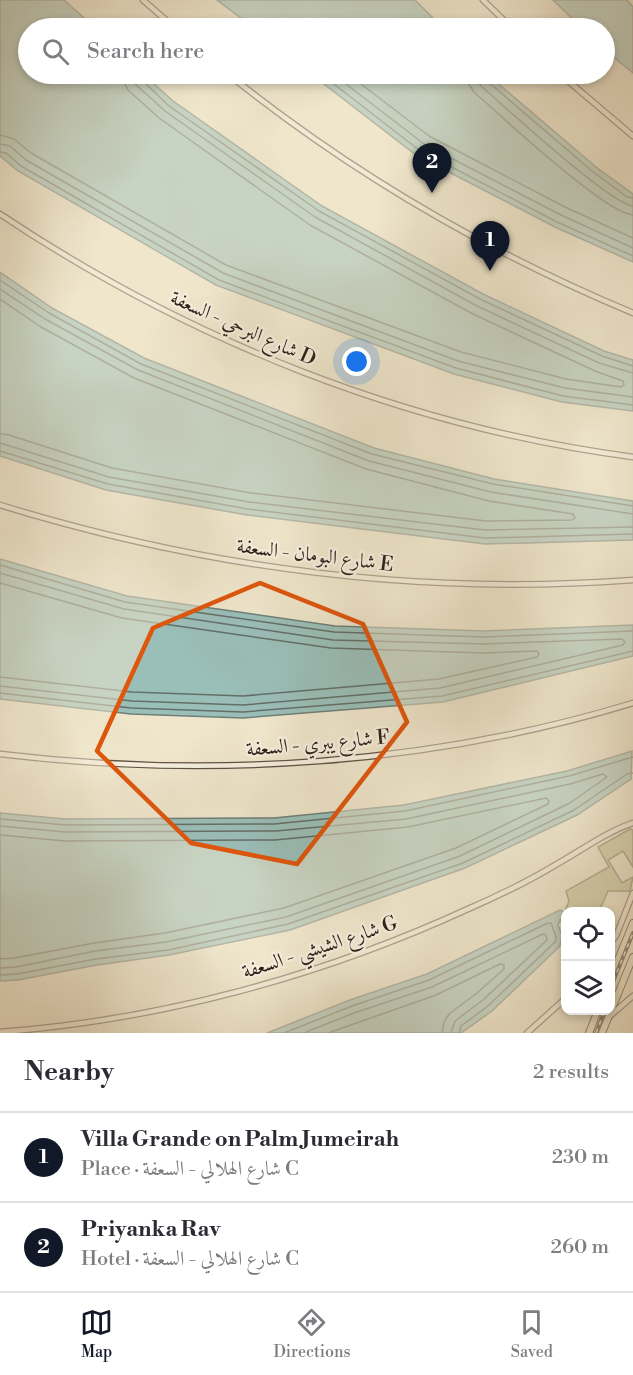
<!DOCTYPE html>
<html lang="en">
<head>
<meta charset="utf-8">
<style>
	body { margin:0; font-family:"Libre Bodoni",Amiri,serif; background:#f2f2f3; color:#2b2b33 }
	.controls { position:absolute; right:18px; bottom:18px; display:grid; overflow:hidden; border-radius:12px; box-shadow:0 3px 9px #0003 }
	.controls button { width:54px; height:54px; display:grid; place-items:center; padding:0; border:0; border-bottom:2px solid #e1e1e2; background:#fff; color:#2b2b33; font:30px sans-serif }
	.you { position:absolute; left:357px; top:362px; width:21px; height:21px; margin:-15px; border:4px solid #fff; border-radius:50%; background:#1a73e8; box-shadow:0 0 0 9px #1a73e833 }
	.badge { display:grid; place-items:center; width:39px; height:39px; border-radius:50%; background:#111827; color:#fff; font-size:20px; font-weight:700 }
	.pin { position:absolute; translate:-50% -50px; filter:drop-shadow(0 2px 3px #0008) }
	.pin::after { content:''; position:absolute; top:32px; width:21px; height:18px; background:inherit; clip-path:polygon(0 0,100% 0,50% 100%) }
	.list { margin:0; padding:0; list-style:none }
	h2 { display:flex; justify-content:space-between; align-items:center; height:78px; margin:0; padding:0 24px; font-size:26px }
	h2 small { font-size:20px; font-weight:400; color:#7c7c81 }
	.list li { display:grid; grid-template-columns:39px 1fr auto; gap:18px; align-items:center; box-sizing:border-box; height:90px; padding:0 24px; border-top:2px solid #e1e1e2 }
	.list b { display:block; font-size:22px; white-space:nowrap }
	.list p { margin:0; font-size:20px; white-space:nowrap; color:#7c7c81 }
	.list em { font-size:20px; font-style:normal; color:#7c7c81 }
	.icon { flex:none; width:33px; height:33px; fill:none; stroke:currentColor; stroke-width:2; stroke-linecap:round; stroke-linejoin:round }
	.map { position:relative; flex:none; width:633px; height:1033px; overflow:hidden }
	.search { position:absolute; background:#fff; box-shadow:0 3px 9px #0003; left:18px; right:18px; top:18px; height:66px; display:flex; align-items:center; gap:15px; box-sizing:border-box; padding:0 21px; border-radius:33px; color:#7c7c81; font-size:22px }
	.sheet { height:258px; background:#fff }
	nav { display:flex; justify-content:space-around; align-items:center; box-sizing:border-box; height:84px; border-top:2px solid #e1e1e2; background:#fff; font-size:16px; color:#7c7c81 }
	nav a { display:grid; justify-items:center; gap:3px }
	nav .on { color:#111827 }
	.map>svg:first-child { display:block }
</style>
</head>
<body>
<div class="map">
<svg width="633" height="1033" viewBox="0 0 633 1033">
	<rect width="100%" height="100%" fill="#efe6cc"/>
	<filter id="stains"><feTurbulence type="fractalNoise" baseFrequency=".00333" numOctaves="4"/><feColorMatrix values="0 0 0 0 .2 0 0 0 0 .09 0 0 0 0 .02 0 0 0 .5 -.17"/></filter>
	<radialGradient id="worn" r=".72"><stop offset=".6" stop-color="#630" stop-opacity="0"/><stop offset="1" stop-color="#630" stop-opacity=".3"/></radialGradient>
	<path fill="#bec494" stroke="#767256" stroke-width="1.5" d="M630,829L633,830V867L623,851L608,860L622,883L633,877L630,891H608L599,911L566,912L565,923L561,922L569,901L566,891L609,867L598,847Z"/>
	<path fill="#9abfb9" stroke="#6f7f79" stroke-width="1.5" d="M0,0H64L95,28H28V74H143L173,101L322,206L483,294L604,351L633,360V411L562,402L454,374L216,285L18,171L0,156Z
		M217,0H415L443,28H254Z
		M553,0H627L633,7V73L605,50L604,28H582Z
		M311,74H487L596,167L633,194V262L555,227L416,155Z
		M0,272L52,308L144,358L374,448L494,479L633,501V540L485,544L247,515L106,490L0,456Z
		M0,559L127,596L335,626L483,631L633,625V656L443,702L243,718L131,714L0,699Z
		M632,751L631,779L577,815L465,868L290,930L169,955L97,965L18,980L0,981V813L65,819L274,818L404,805L567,771Z
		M560,910L564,912L558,925L562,935L560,946L492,1011L461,1033H267L350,1000L427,974Z"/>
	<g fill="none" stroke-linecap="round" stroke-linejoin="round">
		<path stroke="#646f68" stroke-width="1.5" d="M132,74L135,84L165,111L315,217L477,306L599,363L633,373
			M140,74L142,80L169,106L319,211L480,299L602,356L633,366
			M321,74L419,150L557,222L633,256
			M333,74L424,144L561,215L633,248
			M348,74L429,136L565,207L633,238
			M467,74L468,83L474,92C500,115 606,214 633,215
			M476,74L477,80L481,86C504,106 610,204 633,206
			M483,74L486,80L592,171L627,197L633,198
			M0,135L14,139L31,153L226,265L461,352L566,379L621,387L624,385L623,381L595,371L473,314L310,225L159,118L128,90L124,82L123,74
			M0,144L10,146L26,160L223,273L458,361L565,388L633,397
			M0,152L6,153L21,166L219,280L456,368L563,396L633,405
			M0,280L49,313L141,364L372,454L493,484L633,506
			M0,289L45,319L138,370L369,461L491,492L633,514
			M0,299L41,327L134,378L366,469L489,501L573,514L575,518L572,520L486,521L251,493L112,468L9,435L0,434
			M0,443L109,477L249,502L485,530L633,527
			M0,451L108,484L248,509L485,538L633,534
			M0,565L125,602L334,632L483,637L633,631
			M0,573L124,609L333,640L483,644L622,639L625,642L623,645L440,688L243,705L132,701L0,686
			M0,583L122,618L331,648L482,653L537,651L539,654L537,657L439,679L243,696L132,692L0,677
			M0,693L131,708L243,712L442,696L633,651
			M0,819L65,825L274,824L405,811L569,776L633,757
			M0,826L65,832L276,831L406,819L570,784L603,774L607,777L570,803L460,856L286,917L166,942L95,951L16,967L0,968
			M0,835L65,841L275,840L408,827L546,798L549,801L548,804L456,848L284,908L165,933L94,943L15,958L0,959
			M0,975L17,974L96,959L168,950L288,924L463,863L574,810L627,774L633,773
			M284,1033L352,1006L429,980L548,923H551L556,937L555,942L488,1006L461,1026L459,1033
			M304,1033L354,1013L432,987L543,934L546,935L547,940L483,1000L455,1021L451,1033
			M328,1033L436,995L500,964L504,965V969L477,993L449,1014L444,1022L442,1033"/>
		<g stroke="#5f5145" stroke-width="7">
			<path id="minor" d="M143,0L175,28
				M483,0L512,28
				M228,74C351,173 487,252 633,313
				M560,74L633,136
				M0,214C190,341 406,427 633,457
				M0,505C205,568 418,596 633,580
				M0,754C210,779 430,765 633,703
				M610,943L616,936L633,893
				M611,1015L633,996
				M0,1032C161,1020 322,976 468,909C498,896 529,881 557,864C582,850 606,832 633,823
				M527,1033L566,998"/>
		</g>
		<g stroke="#2f1f18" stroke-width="8">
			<path id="major" d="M610,979L633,923
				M589,1033L598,1010
				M602,1033L633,957"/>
		</g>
		<use href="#minor" stroke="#f5efde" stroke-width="4.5"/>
		<use href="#major" stroke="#efe6cc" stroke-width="6"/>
		<g stroke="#2f1f18" stroke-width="4">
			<path id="rail" d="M610,989L633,933
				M596,1033L605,1010"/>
		</g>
		<use href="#rail" stroke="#f5efde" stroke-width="1.5" stroke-dasharray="4.5" stroke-linecap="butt"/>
	</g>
	<path d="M0 0H633V1033H0ZM260,583L363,624L407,722L297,864L191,843L97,751L153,628Z" fill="#efe6cc" fill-opacity=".55" fill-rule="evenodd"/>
	<path fill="none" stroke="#df560d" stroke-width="4.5" stroke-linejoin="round" d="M260,583L363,624L407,722L297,864L191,843L97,751L153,628Z"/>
	<g text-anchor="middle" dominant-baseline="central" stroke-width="4.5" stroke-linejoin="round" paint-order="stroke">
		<g font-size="20" fill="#2f1f18" stroke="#f5efde">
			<text transform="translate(243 329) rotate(24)">شارع البرحي - السعفة D</text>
			<text transform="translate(315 556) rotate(7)">شارع البومان - السعفة E</text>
			<text transform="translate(318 744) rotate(-5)">شارع يبري - السعفة F</text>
			<text transform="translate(320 948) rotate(-18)">شارع الشيشي - السعفة G</text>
		</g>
	</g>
	<rect width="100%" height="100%" filter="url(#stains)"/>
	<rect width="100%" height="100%" fill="url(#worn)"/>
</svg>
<div class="controls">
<button><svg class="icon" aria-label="locate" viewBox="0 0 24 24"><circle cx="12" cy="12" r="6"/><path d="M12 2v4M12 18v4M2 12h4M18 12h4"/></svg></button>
<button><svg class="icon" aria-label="layers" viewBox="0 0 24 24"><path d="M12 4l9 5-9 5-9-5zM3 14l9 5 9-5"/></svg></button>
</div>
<div class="you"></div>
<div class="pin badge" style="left:490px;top:271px">1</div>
<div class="pin badge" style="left:432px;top:193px">2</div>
<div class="search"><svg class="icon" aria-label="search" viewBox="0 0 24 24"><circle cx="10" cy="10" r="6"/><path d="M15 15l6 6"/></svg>Search here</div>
</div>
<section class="sheet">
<h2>Nearby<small>2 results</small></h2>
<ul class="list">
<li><span class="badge">1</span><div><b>Villa Grande on Palm Jumeirah</b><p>Place · شارع الهلالي - السعفة C</p></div><em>230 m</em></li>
<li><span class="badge">2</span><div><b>Priyanka Rav</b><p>Hotel · شارع الهلالي - السعفة C</p></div><em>260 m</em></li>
</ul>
</section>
<nav>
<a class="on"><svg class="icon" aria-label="map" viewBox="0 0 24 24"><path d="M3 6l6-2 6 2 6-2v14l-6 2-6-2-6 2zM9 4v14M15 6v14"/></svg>Map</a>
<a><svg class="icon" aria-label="directions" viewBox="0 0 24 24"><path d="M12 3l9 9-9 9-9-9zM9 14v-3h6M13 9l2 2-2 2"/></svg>Directions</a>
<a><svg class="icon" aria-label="saved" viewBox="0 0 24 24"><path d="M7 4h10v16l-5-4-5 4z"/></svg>Saved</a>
</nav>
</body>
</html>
